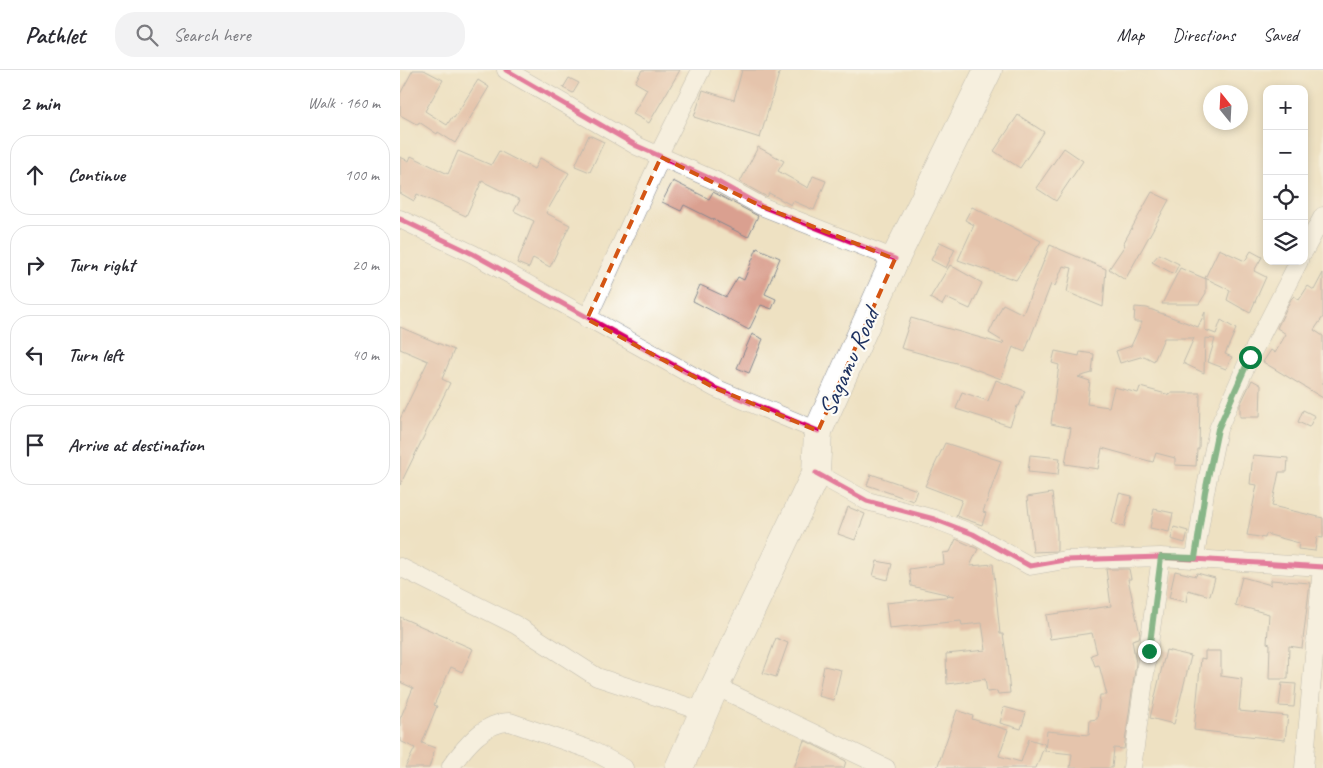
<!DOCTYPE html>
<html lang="en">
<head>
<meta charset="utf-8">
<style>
	body { margin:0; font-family:Caveat,sans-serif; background:#f2f2f3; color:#2b2b33 }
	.controls { position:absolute; right:15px; top:15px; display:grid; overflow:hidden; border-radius:10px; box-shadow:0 2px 8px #0003 }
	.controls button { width:45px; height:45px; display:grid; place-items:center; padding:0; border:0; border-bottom:1px solid #e1e1e2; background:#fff; color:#2b2b33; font:25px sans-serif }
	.compass { position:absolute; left:803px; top:15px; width:45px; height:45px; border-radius:50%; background:#fff; box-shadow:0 2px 8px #0003; rotate:342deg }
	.stop { position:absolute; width:15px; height:15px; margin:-11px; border:4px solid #0b8043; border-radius:50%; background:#fff }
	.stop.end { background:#0b8043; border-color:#fff; box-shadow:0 1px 5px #0008 }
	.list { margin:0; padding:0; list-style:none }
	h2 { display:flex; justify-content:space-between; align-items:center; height:65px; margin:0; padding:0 20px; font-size:21px }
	h2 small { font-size:16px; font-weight:400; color:#7c7c81 }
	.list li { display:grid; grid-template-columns:32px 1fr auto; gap:15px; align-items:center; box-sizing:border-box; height:80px; margin:0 10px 10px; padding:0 10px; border:1px solid #e1e1e2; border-radius:20px }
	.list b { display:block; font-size:19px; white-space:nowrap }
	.list em { font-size:16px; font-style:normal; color:#7c7c81 }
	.icon { flex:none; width:28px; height:28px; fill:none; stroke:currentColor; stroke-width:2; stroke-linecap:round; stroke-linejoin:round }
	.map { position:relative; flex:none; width:923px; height:698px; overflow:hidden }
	header { display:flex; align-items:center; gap:30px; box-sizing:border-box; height:70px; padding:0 25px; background:#fff; border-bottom:1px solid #e1e1e2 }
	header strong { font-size:24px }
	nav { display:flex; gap:28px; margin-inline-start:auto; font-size:18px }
	.search { width:350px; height:45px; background:#f2f2f3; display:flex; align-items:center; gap:12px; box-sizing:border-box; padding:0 18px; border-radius:20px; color:#7c7c81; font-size:19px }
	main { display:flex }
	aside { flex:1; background:#fff }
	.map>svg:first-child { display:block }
</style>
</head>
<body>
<header>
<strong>Pathlet</strong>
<div class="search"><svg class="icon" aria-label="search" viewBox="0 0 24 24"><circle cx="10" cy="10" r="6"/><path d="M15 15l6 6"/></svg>Search here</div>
<nav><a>Map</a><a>Directions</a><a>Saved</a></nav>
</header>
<main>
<aside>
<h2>2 min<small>Walk · 160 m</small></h2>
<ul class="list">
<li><svg class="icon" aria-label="ahead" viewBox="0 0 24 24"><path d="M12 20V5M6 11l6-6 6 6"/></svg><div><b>Continue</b></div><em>100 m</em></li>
<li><svg class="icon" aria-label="right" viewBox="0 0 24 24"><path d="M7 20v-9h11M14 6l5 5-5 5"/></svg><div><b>Turn right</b></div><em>20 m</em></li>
<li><svg class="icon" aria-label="left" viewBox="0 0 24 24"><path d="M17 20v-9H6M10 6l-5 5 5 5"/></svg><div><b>Turn left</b></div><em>40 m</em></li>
<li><svg class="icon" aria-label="arrive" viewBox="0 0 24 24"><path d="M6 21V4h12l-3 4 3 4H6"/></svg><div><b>Arrive at destination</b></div></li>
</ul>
</aside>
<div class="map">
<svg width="923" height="698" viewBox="0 0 923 698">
	<rect width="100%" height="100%" fill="#fdfcf7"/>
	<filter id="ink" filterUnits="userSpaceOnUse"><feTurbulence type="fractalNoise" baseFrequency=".02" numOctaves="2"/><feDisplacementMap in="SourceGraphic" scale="10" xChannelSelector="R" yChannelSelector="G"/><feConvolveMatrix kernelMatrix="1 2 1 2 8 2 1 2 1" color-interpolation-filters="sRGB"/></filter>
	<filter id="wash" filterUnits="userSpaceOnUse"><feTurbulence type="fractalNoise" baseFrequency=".0096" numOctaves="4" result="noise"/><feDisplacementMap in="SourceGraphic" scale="20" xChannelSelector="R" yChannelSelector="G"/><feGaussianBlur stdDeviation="1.12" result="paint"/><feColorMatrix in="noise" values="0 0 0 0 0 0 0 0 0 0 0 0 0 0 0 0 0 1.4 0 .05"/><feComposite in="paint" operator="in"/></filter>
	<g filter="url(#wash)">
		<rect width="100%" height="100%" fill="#eee1c2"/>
		<g id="blocks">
			<path fill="#daa090" d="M13,0H24L43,10L25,41L47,55L52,47L54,48L78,10L89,17L55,73L38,62L37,64L19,52L18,55L0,45V24Z
				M242,0H280L249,53L233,44L247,19L235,12Z
				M342,0H380L360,68L294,47L303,20L334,30Z
				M169,8L179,13L173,23L163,18Z
				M618,45L644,62L620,98L594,81Z
				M189,65L204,72L190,102L175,96Z
				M358,77L384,91L378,101L408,118L413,106L426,111L414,140L393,131L391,135L369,123L367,127L340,112Z
				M664,78L683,91L656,131L636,118Z
				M58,81L91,95L99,81L134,99L140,88L169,103L146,143L170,155L150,197L133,188L129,198L117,193L134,151L114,141L120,130L82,111L66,146L17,124L14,131L0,123V87L9,91L11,86L48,104Z
				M273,111L309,129L313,122L358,146L348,167L284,135L281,141L262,132Z
				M752,122L769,130L725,210L709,199L725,175L723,174Z
				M572,137L641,171L616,210L558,190L574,155L565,150Z
				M540,172L555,179L546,198L531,190Z
				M650,175L706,199L703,237L667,222L672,198L663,196L655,216L651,214L625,282L613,277L601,309L567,296L501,278L511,248L602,274L604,272L589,263L603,234L623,244Z
				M357,178L380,188L365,224L376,229L372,239L361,235L349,260L293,231L300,215L326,227L338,207L344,210Z
				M819,179L845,191L851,181L862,187L854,201L866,207L850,243L827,230L830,220L805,208Z
				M759,184L779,194L774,204L752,192Z
				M550,195L582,213L570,239L546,228L542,235L530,228Z
				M780,198L806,209V223L799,234H762Z
				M923,203V247L914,260L923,266V328L863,292L871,280L875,283L886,264L877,258L891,229L894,226L899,230L908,216L914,220Z
				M735,237L747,238L798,257L805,242V260L816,264L821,250L836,259L825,284L832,287L826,299L808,292L815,269L805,268L804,303L783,293L794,268H764L754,291L744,286L720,293L716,281L731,276L742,252H734Z
				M0,257L54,280L42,309L50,313L0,415V349L28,291L0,279Z
				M352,264L363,269L349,303L337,298Z
				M655,281L679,286L680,282L694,284L692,303L678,307L690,311L687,334L709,337L714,317L738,323L740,317L770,325L771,323H800L799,379H797L796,396L775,395V388L756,383L753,392L702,378L698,399L665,394L671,358L651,354L659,295L652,293Z
				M596,310L625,321L619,336H617L610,356L556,339L562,322L588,331Z
				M852,310L861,315L860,347H840V335Z
				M903,340L915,346L909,357L898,352Z
				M545,373L601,391L583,442L586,443L582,455L556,446L562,430L525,416Z
				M630,385L660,388L658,405L628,402Z
				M853,385L888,388L887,402H879L872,436L923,448V468L917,467L915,481L898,479L899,473L866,464L865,468L847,465L857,415L850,414Z
				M471,404L517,420L513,431L467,415Z
				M652,423L657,461V481L633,482L627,427Z
				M719,423L732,426L724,457L712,453Z
				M448,437L465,444L455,470L438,464Z
				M754,439L773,443L769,462L750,458Z
				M774,457L788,461L785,473L771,469Z
				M556,469L578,479L570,496L593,494L600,564H603L606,583L610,623L598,624L597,621L587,622L585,609L547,614L546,584L586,580L582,553L562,555L561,551L489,558L486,533L554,526L511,516L509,499L544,494L543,483L550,482Z
				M477,491L492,494L488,510L473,506Z
				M706,499H729L731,509H728L740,564L739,568L732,570L736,593L724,679L714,678L712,698H670L672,684L645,681L647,661L689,665L690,650L697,649L700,625H707L699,595L695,596L691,585L697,583L692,563L650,569L646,545L711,536Z
				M775,501L796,506L797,503L815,508L810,526L788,520L786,532L769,528Z
				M842,507L871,515V510L910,513L902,578L889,576L888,609H869L870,574L867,573L869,544L835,535Z
				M0,547L73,579L62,602L51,597L34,635L37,636L22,673L35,678L29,698H5L15,678L0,671V649L13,618L0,612Z
				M376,568L388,573L376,607L363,603Z
				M766,580L791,586L774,654L750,648Z
				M805,581H821V606L842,609L839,641L888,646L885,670L794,660L801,588L805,589Z
				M424,596L441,600L434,630L418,626Z
				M882,613L896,614L894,637L879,636Z
				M604,637L626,643L621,659L600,653Z
				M557,640L573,646L572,649L608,660L599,686L621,692L629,669L645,674L636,698H537Z
				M404,670L446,691L444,698H394Z"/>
		</g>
	</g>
	<g filter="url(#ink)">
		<use href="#blocks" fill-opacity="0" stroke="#848890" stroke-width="1"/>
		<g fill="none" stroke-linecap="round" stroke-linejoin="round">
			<g stroke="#848890" stroke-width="19">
				<path id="minor" d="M106,0L237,76L316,111L361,136L495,189
					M0,149L73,184L315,318L418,361
					M904,181L923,146
					M187,249L261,87L262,78L301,0
					M416,403L467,431L534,449L573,464L630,496L665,490L761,487L923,497
					M795,488L805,422L818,359L850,287L899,191
					M0,497L116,555L197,607L305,642
					M315,616L486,698
					M51,696C65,677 84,652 110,652L191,680L224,698
					M732,698L761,487
					M904,698L922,497"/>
			</g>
			<g stroke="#848890" stroke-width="29">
				<path id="trunk" d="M279,698L315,616L416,403L418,361L495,189L588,0"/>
			</g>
			<use href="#minor" stroke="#fff" stroke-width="18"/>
			<use href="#trunk" stroke="#fff" stroke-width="28"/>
			<g stroke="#fdfcf7" stroke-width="8">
				<path id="cycleway" d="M106,0L237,76L316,111L361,136L495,189
					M0,149L73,184L315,318L418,361
					M416,403L467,431L534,449L573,464L630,496L665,490L761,487L923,497"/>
			</g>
			<use href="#cycleway" stroke="#d6006c" stroke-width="5"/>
		</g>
	</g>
	<g fill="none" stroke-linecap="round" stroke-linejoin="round" filter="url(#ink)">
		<path stroke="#0b8043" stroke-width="6" d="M749,581L761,487L795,488L805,422L818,359L850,287"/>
	</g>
	<path d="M0 0H923V698H0ZM261,87L361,136L495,189L418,361L315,318L187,249Z" fill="#eee1c2" fill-opacity=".55" fill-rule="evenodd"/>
	<path fill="none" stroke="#d45514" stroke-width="4" stroke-dasharray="10 6" stroke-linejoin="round" d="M261,87L361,136L495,189L418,361L315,318L187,249Z"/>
	<g text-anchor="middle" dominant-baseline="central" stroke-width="4.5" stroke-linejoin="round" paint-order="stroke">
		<g font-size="25" fill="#1b2f5e" stroke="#fdfcf7">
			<text transform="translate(449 292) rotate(-66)">Sagamu Road</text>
		</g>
	</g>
</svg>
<div class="controls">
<button>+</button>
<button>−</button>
<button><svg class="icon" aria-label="locate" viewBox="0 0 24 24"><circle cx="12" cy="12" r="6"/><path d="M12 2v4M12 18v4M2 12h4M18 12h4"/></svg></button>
<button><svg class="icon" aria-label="layers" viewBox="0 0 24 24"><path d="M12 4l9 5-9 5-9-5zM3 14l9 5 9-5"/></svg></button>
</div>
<svg class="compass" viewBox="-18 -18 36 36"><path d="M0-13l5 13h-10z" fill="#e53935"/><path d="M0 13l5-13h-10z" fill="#7c7c81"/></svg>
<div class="stop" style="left:850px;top:287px"></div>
<div class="stop end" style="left:749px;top:581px"></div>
</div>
</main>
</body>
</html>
